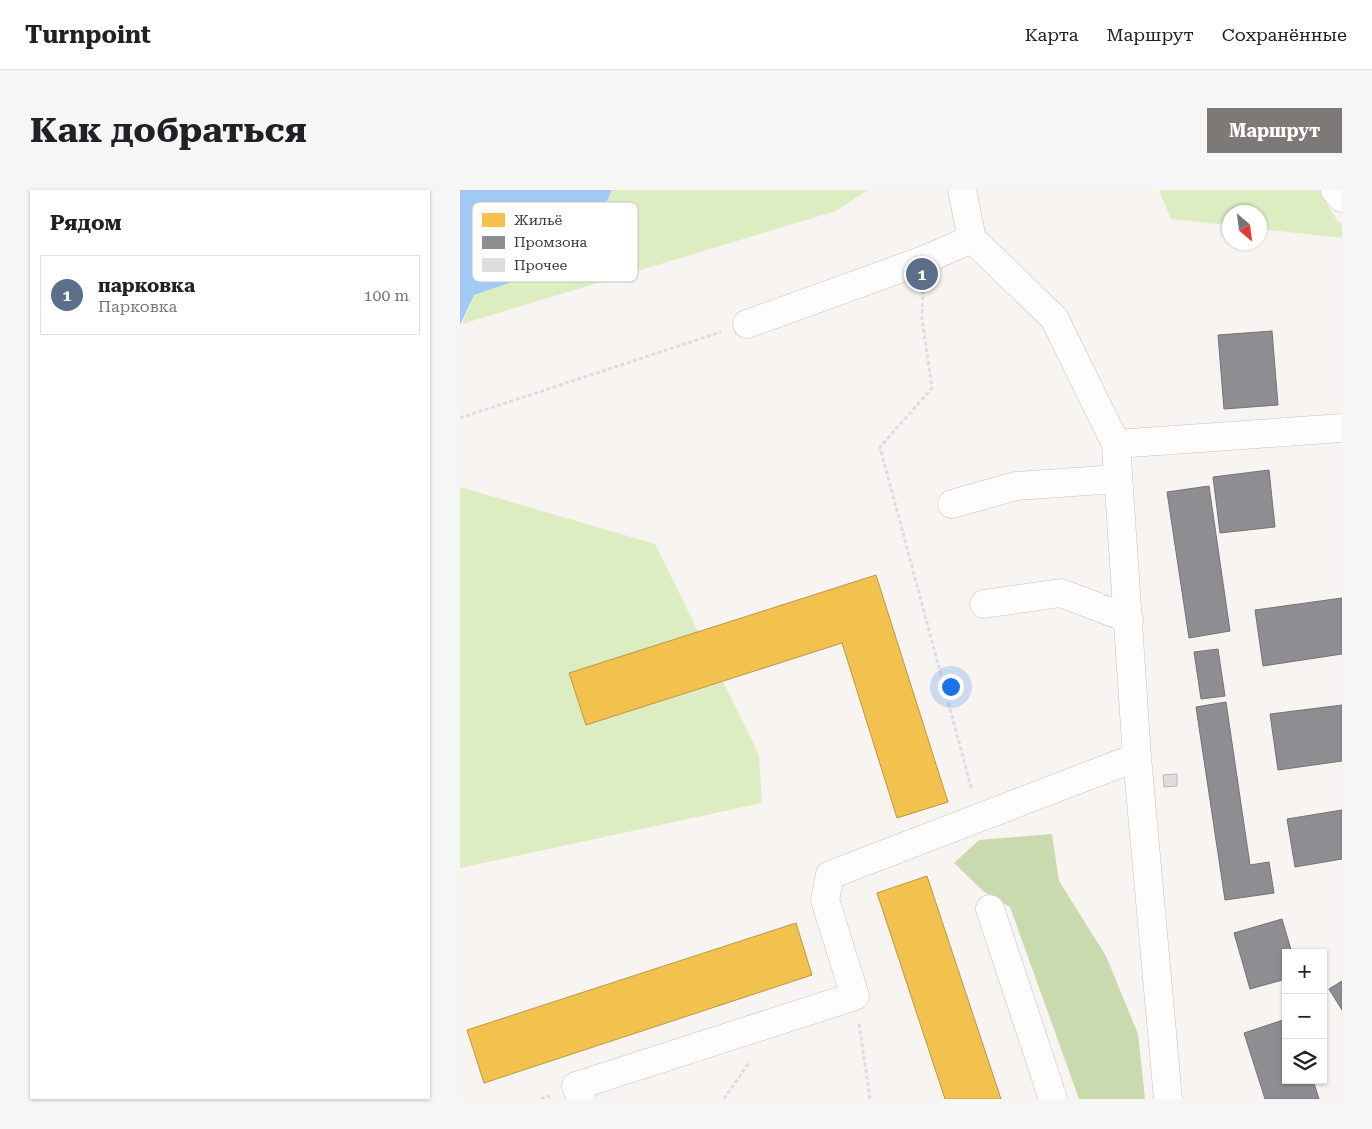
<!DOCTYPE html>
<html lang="ru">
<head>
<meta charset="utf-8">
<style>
	body { margin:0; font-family:"Roboto Serif",serif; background:#f6f6f6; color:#202124 }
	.controls { position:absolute; right:15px; bottom:15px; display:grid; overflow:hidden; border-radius:0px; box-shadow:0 1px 4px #0004 }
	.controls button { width:45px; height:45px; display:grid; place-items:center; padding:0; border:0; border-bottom:1px solid #e0e0e0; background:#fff; color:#202124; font:25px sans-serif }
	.compass { position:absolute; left:762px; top:15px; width:45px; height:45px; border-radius:50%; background:#fff; box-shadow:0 1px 4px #0004; rotate:152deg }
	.you { position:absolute; left:490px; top:496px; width:18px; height:18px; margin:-12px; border:4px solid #fff; border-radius:50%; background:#1a73e8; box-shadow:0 0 0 8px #1a73e833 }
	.badge { display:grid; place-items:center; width:32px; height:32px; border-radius:50%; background:#7c7977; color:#fff; font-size:16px; font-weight:700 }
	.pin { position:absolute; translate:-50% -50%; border:2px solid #fff; box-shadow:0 1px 5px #0006 }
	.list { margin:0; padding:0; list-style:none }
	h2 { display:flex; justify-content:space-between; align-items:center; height:65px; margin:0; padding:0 20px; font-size:21px }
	h2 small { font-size:16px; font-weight:400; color:#757577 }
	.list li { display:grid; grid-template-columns:32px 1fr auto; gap:15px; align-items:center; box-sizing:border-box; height:80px; margin:0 10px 10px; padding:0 10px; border:1px solid #e0e0e0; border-radius:0px }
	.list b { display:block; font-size:19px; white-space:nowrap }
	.list p { margin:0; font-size:16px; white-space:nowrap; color:#757577 }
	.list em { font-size:16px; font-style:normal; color:#757577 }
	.icon { flex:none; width:28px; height:28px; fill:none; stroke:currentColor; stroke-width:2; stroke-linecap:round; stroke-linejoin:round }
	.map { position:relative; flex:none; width:882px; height:909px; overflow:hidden; border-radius:0px }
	header { display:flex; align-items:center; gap:30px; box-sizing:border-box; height:70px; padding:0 25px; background:#fff; border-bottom:1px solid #e0e0e0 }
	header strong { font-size:24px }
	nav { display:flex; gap:28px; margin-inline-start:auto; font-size:18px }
	.intro { display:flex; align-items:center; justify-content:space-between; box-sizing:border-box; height:120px; padding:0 30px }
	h1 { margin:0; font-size:35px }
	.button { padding:12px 22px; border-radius:0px; background:#7c7977; color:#fff; font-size:18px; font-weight:700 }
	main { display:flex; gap:30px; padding:0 30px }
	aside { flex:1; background:#fff; border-radius:0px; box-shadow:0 1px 4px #0004 }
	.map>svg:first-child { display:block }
</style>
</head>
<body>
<header>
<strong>Turnpoint</strong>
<nav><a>Карта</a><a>Маршрут</a><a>Сохранённые</a></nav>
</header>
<div class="intro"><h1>Как добраться</h1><a class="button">Маршрут</a></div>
<main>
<aside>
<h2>Рядом<small></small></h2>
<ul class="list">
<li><span class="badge" style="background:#5c6f8a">1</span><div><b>парковка</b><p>Парковка</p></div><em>100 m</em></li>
</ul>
</aside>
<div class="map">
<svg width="882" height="909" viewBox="0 0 882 909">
	<rect width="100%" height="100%" fill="#f8f4f2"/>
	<path fill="#dcedc2" d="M152,0H408L376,21L2,134L14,105L84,81L147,11Z
		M699,0H859L878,32L882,33V48L800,39L799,22H769V35L711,29Z
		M0,297L195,354L299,565L302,613L0,678Z"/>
	<path fill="#c9dbae" d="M592,644L599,691L646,766L678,844L685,909H619L550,717L523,701L494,673L519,650Z"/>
	<path fill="#a0c9f6" d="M0,0H152L147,11L84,81L14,105L0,135Z"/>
	<path fill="#f2c14e" stroke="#ba9846" d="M416,385L488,612L437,628L382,453L126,535L109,483Z
		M467,686L541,909H485L417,703Z
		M336,733L352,785L24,893L7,840Z"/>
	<path fill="#8d8d92" stroke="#747376" d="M812,141L818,215L764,219L758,145Z
		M809,280L815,337L760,343L753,287Z
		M749,296L770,441L729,448L707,302Z
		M882,408V464L803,476L795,420Z
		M758,459L765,506L741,509L734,462Z
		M766,512L790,675L809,672L814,703L765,710L736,517Z
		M882,515V571L818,580L810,524Z
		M882,620V669L835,677L827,629Z
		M822,729L832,763H826V789L790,799L774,743Z
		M882,791V820L869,799Z
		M826,829V890H853L859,909H805L784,843Z"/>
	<path fill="#dedcdd" stroke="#b9b7b8" d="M717,584V596L704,597L703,585Z"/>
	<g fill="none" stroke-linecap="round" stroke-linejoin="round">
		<g stroke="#c4c1c0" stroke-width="29">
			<path id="minor" d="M502,0L512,49L594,128L656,254L677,567L708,909
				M875,0L882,8
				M287,134L464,70L512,49
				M656,254L882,238
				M492,314L556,296L657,289
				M524,414L601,403L669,429
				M530,719L593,909
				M121,909L116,896L395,806L365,710L370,685L677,567"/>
		</g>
		<path stroke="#dedcdc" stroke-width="3" stroke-dasharray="4 2.5" stroke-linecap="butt" d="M463,100L462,129L472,198L420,257L512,601
			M0,228L261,142
			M399,834L410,909
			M81,909L90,906
			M264,909L290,871"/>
		<use href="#minor" stroke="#fefdfd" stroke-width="28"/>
	</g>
	<rect x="12" y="12" width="166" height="80" rx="8" fill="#fff" stroke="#c4c3c2" stroke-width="1"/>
	<rect x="22" y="23" width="23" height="14" fill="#f2c14e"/>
	<rect x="22" y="46" width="23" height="13" fill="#8d8d92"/>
	<rect x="22" y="68" width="23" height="14" fill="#dedcdd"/>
	<g font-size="14" fill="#393735">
		<text x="54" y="35">Жильё</text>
		<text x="54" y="57">Промзона</text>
		<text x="54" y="80">Прочее</text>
	</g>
</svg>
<div class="controls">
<button>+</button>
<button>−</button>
<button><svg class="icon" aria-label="layers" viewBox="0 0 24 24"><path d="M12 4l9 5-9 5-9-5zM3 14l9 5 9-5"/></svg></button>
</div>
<svg class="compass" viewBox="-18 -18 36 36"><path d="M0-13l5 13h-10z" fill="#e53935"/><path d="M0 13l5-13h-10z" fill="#757577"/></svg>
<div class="you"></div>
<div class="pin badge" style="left:462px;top:84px;background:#5c6f8a">1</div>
</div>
</main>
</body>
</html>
